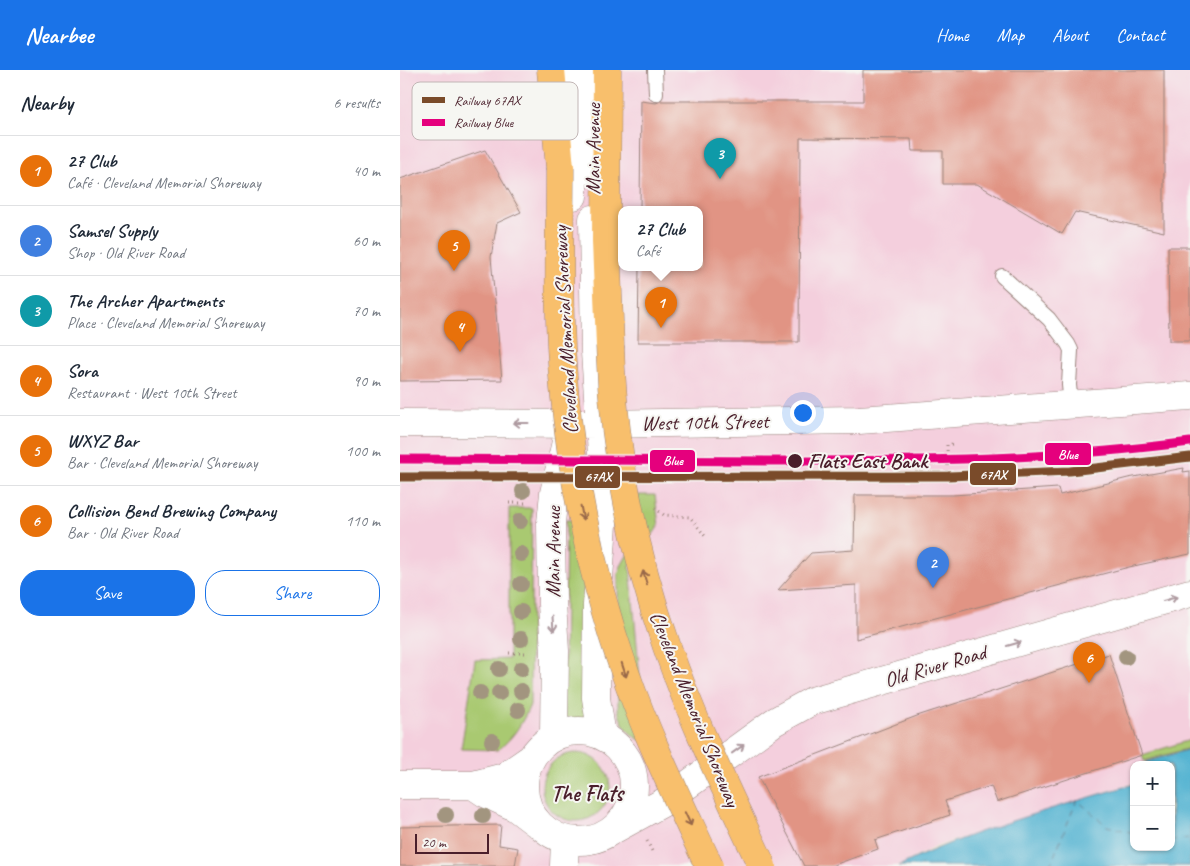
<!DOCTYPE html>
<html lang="en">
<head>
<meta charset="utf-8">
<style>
	body { margin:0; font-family:Caveat,sans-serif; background:#f2f2f3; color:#1f2937 }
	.controls { position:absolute; right:15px; bottom:15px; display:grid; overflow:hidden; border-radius:10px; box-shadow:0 1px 4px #0004 }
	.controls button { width:45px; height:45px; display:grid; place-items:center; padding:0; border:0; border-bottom:1px solid #e0e1e3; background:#fff; color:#1f2937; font:25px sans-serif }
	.scale { position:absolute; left:15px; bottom:12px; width:74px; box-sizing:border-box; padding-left:5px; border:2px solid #4a1f2b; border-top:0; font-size:14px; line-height:18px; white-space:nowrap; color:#4a1f2b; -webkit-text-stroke:4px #f6f6f2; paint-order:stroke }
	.you { position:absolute; left:402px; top:342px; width:18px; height:18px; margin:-12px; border:4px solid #fff; border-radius:50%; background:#1a73e8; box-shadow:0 0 0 8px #1a73e833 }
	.badge { display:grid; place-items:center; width:32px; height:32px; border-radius:50%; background:#1a73e8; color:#fff; font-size:16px; font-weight:700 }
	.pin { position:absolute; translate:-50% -41px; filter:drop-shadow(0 1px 2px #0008) }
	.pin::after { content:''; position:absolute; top:26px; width:18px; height:15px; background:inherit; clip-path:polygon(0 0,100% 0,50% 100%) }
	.popup { position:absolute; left:218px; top:136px; width:85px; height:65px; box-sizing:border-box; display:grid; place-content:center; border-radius:10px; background:#fff; filter:drop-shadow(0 1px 4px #0005); font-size:16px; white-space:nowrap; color:#747a83 }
	.popup b { font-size:19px; color:#1f2937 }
	.popup::after { content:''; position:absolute; left:50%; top:100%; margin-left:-10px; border:10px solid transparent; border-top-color:#fff }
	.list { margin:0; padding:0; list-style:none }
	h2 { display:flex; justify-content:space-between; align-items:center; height:65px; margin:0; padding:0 20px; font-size:21px }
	h2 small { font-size:16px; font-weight:400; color:#747a83 }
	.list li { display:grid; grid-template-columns:32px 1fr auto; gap:15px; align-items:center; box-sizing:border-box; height:70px; padding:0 20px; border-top:1px solid #e0e1e3 }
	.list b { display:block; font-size:19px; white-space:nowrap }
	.list p { margin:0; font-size:16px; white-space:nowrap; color:#747a83 }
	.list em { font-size:16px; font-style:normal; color:#747a83 }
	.actions { display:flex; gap:10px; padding:15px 20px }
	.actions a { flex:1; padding:11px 0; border:1px solid #1a73e8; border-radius:20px; text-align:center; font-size:18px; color:#1a73e8 }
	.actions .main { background:#1a73e8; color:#fff }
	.map { position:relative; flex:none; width:790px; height:796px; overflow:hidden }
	header { display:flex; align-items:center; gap:30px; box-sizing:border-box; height:70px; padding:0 25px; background:#1a73e8; color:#fff }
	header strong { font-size:24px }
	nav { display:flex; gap:28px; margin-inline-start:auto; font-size:18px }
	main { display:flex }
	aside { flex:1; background:#fff }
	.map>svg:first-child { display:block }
</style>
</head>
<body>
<header>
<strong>Nearbee</strong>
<nav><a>Home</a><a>Map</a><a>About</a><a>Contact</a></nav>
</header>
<main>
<aside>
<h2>Nearby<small>6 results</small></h2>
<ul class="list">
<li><span class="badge" style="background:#e8710a">1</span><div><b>27 Club</b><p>Café · Cleveland Memorial Shoreway</p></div><em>40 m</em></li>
<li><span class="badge" style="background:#3f7fe0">2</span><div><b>Samsel Supply</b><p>Shop · Old River Road</p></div><em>60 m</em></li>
<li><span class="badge" style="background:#0f9aa8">3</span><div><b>The Archer Apartments</b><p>Place · Cleveland Memorial Shoreway</p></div><em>70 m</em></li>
<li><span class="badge" style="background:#e8710a">4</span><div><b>Sora</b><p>Restaurant · West 10th Street</p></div><em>90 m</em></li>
<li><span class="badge" style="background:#e8710a">5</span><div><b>WXYZ Bar</b><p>Bar · Cleveland Memorial Shoreway</p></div><em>100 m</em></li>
<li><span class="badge" style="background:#e8710a">6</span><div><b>Collision Bend Brewing Company</b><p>Bar · Old River Road</p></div><em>110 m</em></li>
</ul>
<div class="actions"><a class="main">Save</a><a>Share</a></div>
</aside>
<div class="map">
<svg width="790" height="796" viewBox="0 0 790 796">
	<rect width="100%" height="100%" fill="#f6f6f2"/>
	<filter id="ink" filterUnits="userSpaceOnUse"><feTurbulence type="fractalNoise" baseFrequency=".02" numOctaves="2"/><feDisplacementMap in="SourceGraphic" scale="10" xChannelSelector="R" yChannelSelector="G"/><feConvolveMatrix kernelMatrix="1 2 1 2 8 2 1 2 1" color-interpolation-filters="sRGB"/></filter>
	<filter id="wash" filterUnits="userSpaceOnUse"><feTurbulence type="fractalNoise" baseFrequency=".0096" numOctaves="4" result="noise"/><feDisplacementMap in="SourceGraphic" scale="20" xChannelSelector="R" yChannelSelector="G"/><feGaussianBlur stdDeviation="1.12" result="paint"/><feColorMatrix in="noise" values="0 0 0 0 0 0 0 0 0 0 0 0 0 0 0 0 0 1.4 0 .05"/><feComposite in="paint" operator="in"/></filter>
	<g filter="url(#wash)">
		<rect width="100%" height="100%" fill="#ebe7cd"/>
		<path fill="#f4cfdd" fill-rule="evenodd" d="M0,0H790V678L745,691V695H734V713L605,753L535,777L498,796H0ZM222,139H300V197H222Z"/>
		<path fill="#a9c971" stroke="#7a744e" d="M238,425H255L259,456L230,496L241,620L265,662L245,672C229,666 222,656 218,640V504L221,496L239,464Z
			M109,438H132L130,635C122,654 114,667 98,680L61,679L75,590L109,589Z
			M166,450H186L188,649L159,650L164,605Z
			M790,670V678L744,691L742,685Z
			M142 717a34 34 0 1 1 68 0a34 34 0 1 1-68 0Z"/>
		<path fill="#52b3d1" stroke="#4e697e" d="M790,679V796H499C573,759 655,738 734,714V777H771V695H747L746,692Z"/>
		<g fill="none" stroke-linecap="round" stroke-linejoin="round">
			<path stroke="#4d5365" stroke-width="1" stroke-dasharray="6 5" stroke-linecap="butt" d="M771,770L790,768
				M650,796L677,730L707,756L734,763"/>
		</g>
		<g id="blocks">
			<path fill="#e19484" d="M463,0H764V162L675,142L662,164L577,114H543V81H512L511,69L400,68L399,272H238L239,197H300V139H240L241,31L256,33L261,31H463Z
				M85,80L121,142L97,153L91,187L102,310L0,311V109Z
				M768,177H790V271H769Z
				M784,398L783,402L790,401V484L729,497L456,569V515L378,520L411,483L454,480L455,425H553L658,418L660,425L728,408Z
				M709,584L742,685L597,732L591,716L545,731L550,745L475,770L478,779L431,796H404L358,707L517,646Z
				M101,755L99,775L118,778L115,796H0V757Z"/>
		</g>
	</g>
	<g filter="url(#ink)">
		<use href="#blocks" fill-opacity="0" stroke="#9a837c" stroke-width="1"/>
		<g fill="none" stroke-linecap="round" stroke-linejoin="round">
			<g stroke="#9a837c" stroke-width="16">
				<path id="service" d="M255,0L256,24
					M602,206L649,249L668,274L671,280L669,315L671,335"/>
			</g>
			<g stroke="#9a837c" stroke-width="29">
				<path id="minor" d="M173,0V126
					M193,101V0
					M193,149L195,282L205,427L197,535L196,628L202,666
					M0,353L200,354L459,350L790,326
					M124 716a55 55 0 1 1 110 0a55 55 0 1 1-110 0Z
					M154,666L155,581L152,534L151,453L154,423L169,359
					M0,715H73L104,707L130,689
					M73,715L85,723L115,737L136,753
					M213,760L264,732L374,652L412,631L790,523
					M164,796L165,770"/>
			</g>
			<g stroke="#9a837c" stroke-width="29">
				<path id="motorway" d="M151,0L160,98
					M207,0L206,171L210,276"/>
			</g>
			<path stroke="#9a837c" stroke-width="3" stroke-dasharray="1 4" stroke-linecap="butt" d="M548,411L547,375L552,374
				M109,433H128
				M255,438L264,445L290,447L305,466
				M109,583H128
				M247,771L253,783"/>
			<use href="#service" stroke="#fff" stroke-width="14"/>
			<use href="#minor" stroke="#fff" stroke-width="28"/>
			<use href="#motorway" stroke="#f8bf6c" stroke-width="28"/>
			<g stroke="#9a837c" stroke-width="29" stroke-linecap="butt">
				<path id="motorway-bridge" d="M160,98C160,171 157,245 164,318C173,416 193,512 226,605C249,671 280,733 309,796
					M210,276C213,378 233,480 267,577C293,652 328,724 362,796"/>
			</g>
			<use href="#motorway-bridge" stroke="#f8bf6c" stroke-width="28"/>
			<g stroke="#f6f6f2" stroke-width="12">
				<path id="rail-1" d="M0,407L548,406L670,401L790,387"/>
			</g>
			<g stroke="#f6f6f2" stroke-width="12">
				<path id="rail-2" d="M0,389C126,389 252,391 378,391C516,391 653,390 790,372"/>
			</g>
			<use href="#rail-1" stroke="#7a4b2a" stroke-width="9"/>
			<use href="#rail-2" stroke="#e5007d" stroke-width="9"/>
		</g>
		<g fill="#a2957f">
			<circle cx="123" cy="421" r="8"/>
			<circle cx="120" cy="451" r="8"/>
			<circle cx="121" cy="484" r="8"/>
			<circle cx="121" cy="514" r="8"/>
			<circle cx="121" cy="542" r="8"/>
			<circle cx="121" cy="569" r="8"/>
			<circle cx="726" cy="587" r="8"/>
			<circle cx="99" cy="599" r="8"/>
			<circle cx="121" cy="599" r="8"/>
			<circle cx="121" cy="621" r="8"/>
			<circle cx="80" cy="623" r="8"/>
			<circle cx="99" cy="623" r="8"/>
			<circle cx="118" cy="640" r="8"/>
			<circle cx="92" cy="671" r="8"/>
			<circle cx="46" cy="745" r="8"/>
			<circle cx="83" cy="746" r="8"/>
		</g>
		<defs><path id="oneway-shaft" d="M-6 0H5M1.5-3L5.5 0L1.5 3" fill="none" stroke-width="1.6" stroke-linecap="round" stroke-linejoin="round" transform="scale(1.25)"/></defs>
		<g stroke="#ae9aa0">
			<use href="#oneway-shaft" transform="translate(121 353) rotate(-180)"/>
			<use href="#oneway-shaft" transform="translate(770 529) rotate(-16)"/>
			<use href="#oneway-shaft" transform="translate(153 554) rotate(86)"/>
			<use href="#oneway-shaft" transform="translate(614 574) rotate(-16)"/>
			<use href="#oneway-shaft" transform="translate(338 679) rotate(-36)"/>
		</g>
		<g stroke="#986748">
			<use href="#oneway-shaft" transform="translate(182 443) rotate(79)"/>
			<use href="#oneway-shaft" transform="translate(245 508) rotate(-106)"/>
			<use href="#oneway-shaft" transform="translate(224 600) rotate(72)"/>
			<use href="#oneway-shaft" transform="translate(288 749) rotate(65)"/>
		</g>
	</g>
	<circle fill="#4a1f2b" stroke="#f6f6f2" stroke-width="2" cx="395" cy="391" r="8"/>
	<g text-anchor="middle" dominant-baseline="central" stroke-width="4" stroke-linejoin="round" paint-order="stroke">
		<g font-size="21" fill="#4a1f2b" stroke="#f6f6f2">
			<text transform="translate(193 79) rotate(-90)">Main Avenue</text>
			<text transform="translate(165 260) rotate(-93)">Cleveland Memorial Shoreway</text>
			<text transform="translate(305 352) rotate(-1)">West 10th Street</text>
			<text transform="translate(153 482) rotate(-90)">Main Avenue</text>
			<text transform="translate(535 596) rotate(-16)">Old River Road</text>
			<text transform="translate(295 639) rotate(68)">Cleveland Memorial Shoreway</text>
		</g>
		<g font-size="21" font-weight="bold" fill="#4a1f2b" stroke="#f6f6f2" text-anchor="start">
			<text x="408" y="391">Flats East Bank</text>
		</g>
		<g font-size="22" font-weight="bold" fill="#4a1f2b" stroke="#f6f6f2">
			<text x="187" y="724">The Flats</text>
		</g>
	</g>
	<rect x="12" y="12" width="166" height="58" rx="8" fill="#f6f6f2" stroke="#c2b6b6" stroke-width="1"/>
	<rect x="22" y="27" width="23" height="6" fill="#7a4b2a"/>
	<rect x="22" y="49" width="23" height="7" fill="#e5007d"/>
	<g font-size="14" fill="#4a1f2b">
		<text x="54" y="35">Railway 67AX</text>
		<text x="54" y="57">Railway Blue</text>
	</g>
	<g stroke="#f6f6f2" stroke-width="2">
		<rect x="644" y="372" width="48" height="24" rx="5" fill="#e5007d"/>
		<rect x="249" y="379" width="47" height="24" rx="5" fill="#e5007d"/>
		<rect x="569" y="392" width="48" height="24" rx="5" fill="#7a4b2a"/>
		<rect x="174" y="395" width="47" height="24" rx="5" fill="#7a4b2a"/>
	</g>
	<g font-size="14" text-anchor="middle" font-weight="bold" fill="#fff">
		<text x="668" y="389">Blue</text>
		<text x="273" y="395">Blue</text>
		<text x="593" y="409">67AX</text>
		<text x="198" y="411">67AX</text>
	</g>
</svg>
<div class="controls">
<button>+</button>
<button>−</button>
</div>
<div class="scale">20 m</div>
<div class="you"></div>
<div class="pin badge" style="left:261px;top:258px;background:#e8710a">1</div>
<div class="popup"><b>27 Club</b>Café</div>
<div class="pin badge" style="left:533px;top:518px;background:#3f7fe0">2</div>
<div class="pin badge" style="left:320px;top:109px;background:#0f9aa8">3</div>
<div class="pin badge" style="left:60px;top:282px;background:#e8710a">4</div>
<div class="pin badge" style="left:54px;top:201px;background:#e8710a">5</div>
<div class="pin badge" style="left:689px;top:613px;background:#e8710a">6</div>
</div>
</main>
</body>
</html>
